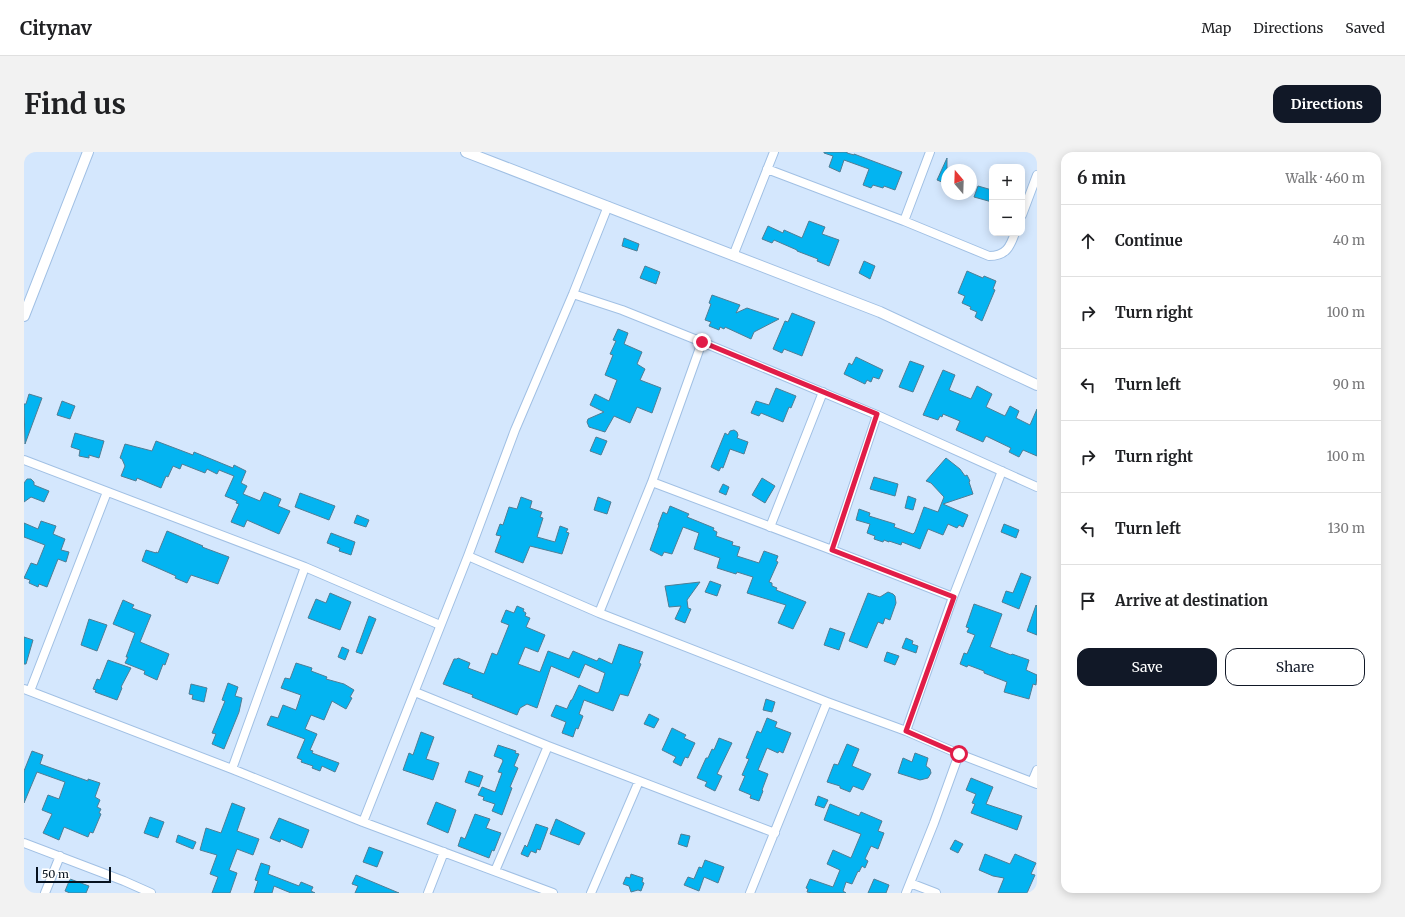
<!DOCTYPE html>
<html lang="en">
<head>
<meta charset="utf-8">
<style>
	body { margin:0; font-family:Merriweather,serif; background:#f2f2f2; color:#202124 }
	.controls { position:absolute; right:12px; top:12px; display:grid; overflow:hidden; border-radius:8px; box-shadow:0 2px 10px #0003 }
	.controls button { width:36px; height:36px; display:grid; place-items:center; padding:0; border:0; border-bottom:1px solid #e0e0e0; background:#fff; color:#202124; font:20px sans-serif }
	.compass { position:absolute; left:917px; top:12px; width:36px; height:36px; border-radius:50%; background:#fff; box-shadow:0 2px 10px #0003; rotate:341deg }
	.scale { position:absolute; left:12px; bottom:10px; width:75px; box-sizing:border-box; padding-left:4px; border:2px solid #07121f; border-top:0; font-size:11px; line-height:14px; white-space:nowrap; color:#07121f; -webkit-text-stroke:3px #fff; paint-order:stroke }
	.stop { position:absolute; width:12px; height:12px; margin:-9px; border:3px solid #e11d48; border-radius:50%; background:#fff }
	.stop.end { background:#e11d48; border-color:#fff; box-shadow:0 1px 4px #0008 }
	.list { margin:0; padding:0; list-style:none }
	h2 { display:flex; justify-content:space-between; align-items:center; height:52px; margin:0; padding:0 16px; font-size:17px }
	h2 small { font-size:13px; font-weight:400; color:#757577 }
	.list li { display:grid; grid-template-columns:26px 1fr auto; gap:12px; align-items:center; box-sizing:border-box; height:72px; padding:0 16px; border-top:1px solid #e0e0e0 }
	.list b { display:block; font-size:15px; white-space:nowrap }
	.list em { font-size:13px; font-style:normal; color:#757577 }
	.actions { display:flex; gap:8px; padding:12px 16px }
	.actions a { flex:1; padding:9px 0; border:1px solid #111827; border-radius:12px; text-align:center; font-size:14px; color:#111827 }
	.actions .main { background:#111827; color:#fff }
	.icon { flex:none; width:22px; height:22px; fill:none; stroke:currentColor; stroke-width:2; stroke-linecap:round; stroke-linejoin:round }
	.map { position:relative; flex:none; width:1013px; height:741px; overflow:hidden; border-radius:12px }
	header { display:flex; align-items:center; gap:24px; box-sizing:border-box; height:56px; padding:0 20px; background:#fff; border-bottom:1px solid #e0e0e0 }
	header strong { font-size:19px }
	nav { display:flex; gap:22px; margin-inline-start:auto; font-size:14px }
	.intro { display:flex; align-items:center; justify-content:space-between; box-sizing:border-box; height:96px; padding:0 24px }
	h1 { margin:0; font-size:28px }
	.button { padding:10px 18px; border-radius:12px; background:#111827; color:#fff; font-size:14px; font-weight:700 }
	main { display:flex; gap:24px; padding:0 24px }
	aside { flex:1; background:#fff; border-radius:12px; box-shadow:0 2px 10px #0003 }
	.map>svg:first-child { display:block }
</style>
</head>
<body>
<header>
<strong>Citynav</strong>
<nav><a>Map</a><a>Directions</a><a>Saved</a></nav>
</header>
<div class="intro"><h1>Find us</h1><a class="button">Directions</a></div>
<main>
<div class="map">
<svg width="1013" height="741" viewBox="0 0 1013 741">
	<rect width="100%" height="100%" fill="#d4e7fd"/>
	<path fill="#03b4f1" stroke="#507d94" d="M800,0H823V1L830,3V2L878,20L871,38L860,34L859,36L849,33L847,36L839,33L845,17L820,8L816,20L805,15L809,4L800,1Z
		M923,6V32L913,28Z
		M954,34L968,38V50L950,45Z
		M785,69L801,75L798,82L815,88L805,114L793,109L794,107L773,99V98L750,88L748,91L738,87L744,74L759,81L760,78L778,86Z
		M600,86L615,92L613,99L598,94Z
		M840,109L851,114L846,127L835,121Z
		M621,114L636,120L632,132L616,126Z
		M943,119L959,126L960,124L972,129L969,137L971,138L958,169L951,165L953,160L946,157L947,155L938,151L941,144L934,141Z
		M688,143L716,153L712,161L723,156L755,167L730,180L727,187L701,175L700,177L696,175L695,178L685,174L687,170L681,168L687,152L685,151Z
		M768,161L791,170L778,204L760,197L758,201L749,197L761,169L764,170Z
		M594,177L604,181L600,192L618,200L613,212L621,217L616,228L637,236L628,261L613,255L606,271L590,264L581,280L565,275L563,270L564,267L580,260L566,253L571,242L585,249L593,228L581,223L589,203L586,202L592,189L589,188Z
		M832,205L859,218L855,227L849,225L847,230L843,228L841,232L820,222L825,211L828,213Z
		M886,209L900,214L889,240L875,235Z
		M919,218L931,223L925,238L947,247L953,234L968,242L962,255L981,264L986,254L995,259L992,266L1006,273L1013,257V304L999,298L995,305L985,300L987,296L962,284L959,290L932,278L936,269L919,262L918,265L916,264L914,268L899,263Z
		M752,236L772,244L767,256L765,255L759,270L737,261L735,264L727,261L732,249L745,253Z
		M5,242L18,246L1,292L0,252H2Z
		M38,249L51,254L46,267L33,263Z
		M710,278L713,280L714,283L713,286L724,290L720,302L706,297L699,316L697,315L695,319L687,315L701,281L704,283L706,279Z
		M51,281L80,289L75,306L65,303V306L55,304L56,298L47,295Z
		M572,285L583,289L577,303L566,299Z
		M132,289L169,303L170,300L209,316L210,313L222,319L217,331L223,334L219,342L236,349L240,340L257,347L254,354L266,359L255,382L223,368L220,375L207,370L215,352L212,351L213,349L201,344L210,324L195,318L193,322L183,317L181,321L158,312L156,317L149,314L144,325L142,324L137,336L113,326L112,329L97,324L101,314L98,307L96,306L101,292L128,299Z
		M922,306L936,317L941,324L943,323L946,329L945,330L949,342L919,352L944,363L939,375L935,373L933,376L924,372L919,383L904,377L896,397L878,390L877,393L865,389V390L860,388L859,390L850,387L851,384L843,381L846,372L832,368L835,357L846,361L845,364L871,372L870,375L889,382L891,380L900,355L914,360L920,345L907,331L902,329Z
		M850,325L874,332L871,344L846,337Z
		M738,326L751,334L741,351L728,343Z
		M3,327H7L10,330V333L25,339L20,350L7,345L0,350V331Z
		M699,332L705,335L702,343L695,340Z
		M276,341L311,354L305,368L271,355Z
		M884,344L892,347L889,358L881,356Z
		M497,345L508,349L506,356L518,360L516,365L519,366L513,385L531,390L536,374L544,377L542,380L545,381L538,402L506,394L499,411L471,400L477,384L472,383L476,372L479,373L485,355L493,357Z
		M574,345L587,350L583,362L570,358Z
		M646,354L665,362L663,365L690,376L689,378L693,380L692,384L709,390L708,393L716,395L713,404L735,411L740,399L754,404L752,409L754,410L745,430L748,431V434L753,436L752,438L782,450L769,477L754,471L762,453L723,441L729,425L713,420L712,422L693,416L696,406L670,397L675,381L659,375L648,402L640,400L638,404L626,398L635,373H634L639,360L643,362Z
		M333,363L345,368L342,375L330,371Z
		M17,369L32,374L29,382L41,387L37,398L45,400L42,410L34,407L23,435L15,432L14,435L5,431L6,428L0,426L7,411L13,413L21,393L0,385V371L14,377Z
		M980,372L995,378L992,386L977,380Z
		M143,379L179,394L178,395L205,405L194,432L167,423L163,431L151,426L152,424L118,409L122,398L132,401V400L134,401Z
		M307,381L331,390L327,403L315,399L316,396L303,391Z
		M997,421L1007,425L995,457L978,450L982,439L989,441Z
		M686,429L697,433L693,444L681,440Z
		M676,430L663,448L664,456L667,457L661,471L651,467L657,454L645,455L641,434Z
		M864,440L869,442L871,444L872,451L866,468L861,466L859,472L854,470L843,496L825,489L844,441L856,445Z
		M306,441L327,450L316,478L284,466L292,447L302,451Z
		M99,448L110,453L108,456L127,463L116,490L145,502L141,513L139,512L133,528L120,522L121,519L101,511L104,505H102L111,481L89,472Z
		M950,452L978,462L966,495L987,503L988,502L1005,508L1002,518L1013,523L1012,533L1009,532L1005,547L980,540L983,530L960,521V519L944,513L943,515L936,512L940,501L943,502L951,483L943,480L945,476L942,475Z
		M1012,453L1013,454V483L1003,479Z
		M493,454L500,457L499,459L502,461L501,464L506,466L502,475L521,483L514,500L501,495L494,512L516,520L524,499L545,507L549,499L573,509L575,506L588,512L595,492L619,500L615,511L617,512L604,544L596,542L589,559L560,548L555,562L559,564L554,577L552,576L549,585L538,581L542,570L527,564L532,553L543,557L547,548H548L555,533L573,541L575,540L581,521L561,512L555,526L527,514L513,556L503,552L496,556L493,563L448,545L449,543L419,532L430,507H433L434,506L446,511L444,516L460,522L468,501L473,503L485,473L477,470L482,458L490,461Z
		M345,464L352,467L338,502L332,500Z
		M65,467L83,473L73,499L57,493Z
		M806,476L821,481L815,498L800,493Z
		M0,485L9,488L2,512H0Z
		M882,486L889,489L888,492L894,494L892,501L878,496Z
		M318,495L325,498L321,508L314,505Z
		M863,500L875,504L871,513L860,509Z
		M84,508L107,516L97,535L98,536L93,548L71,540L72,538L69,537L73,527L76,528Z
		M272,511L288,516L287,519L303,525L302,527L320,532L330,538L326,545L328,546L322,557L308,549L300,568L287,563L281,577L293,582L286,598L289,599L288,601L315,611L311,620L298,614L296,619L288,616L289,614L277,610L278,608L273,606L281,587L243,573L247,564L254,566L259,553L272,558L277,543L257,536L261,526L266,527Z
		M204,531L214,535L211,544L218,546L215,560L200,597L188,592L192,582L188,581L201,549L198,548Z
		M167,532L183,536L180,550L168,547L169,543L165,542Z
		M742,547L751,550L748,560L739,558Z
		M625,562L635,567L630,576L620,572Z
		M743,566L753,570L751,575L767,581L759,601L755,599L754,601L743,596L734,618L744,622L738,638L739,639L735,649L726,646L727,643L715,638L721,624L718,623L725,607L722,606L733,579L737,581Z
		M648,576L662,583L660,586L671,591L664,606L661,605L657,614L649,610L652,605L638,598Z
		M397,580L410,585L402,607L415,611L409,628L379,618L385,601L389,603Z
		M695,586L708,591L693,622L698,624L691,639L681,634L683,630L673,626L682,606H684L688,597L690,598Z
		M823,592L835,597L828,614L847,622L839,638L829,634L826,640L816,636V634L803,630L810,612L814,613Z
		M474,593L492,599L491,601L495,602L490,614L494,616L486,635L488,636L478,663L468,659L471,652L459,648L460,645L454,643L458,635L471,640L478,621L474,620L479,609L478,607L470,604Z
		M8,599L19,603L16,612L64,629V627L76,631L71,645L76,648L73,655L77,657L75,661L77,662L69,681L66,680L64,685L40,675L35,688L19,681L28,662L18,658L24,643L35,647L41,630L13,620L0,651V619Z
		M891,601L904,606L902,614L906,617L907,621L904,626L896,628L874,621L879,606L888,610Z
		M445,619L459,624L455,635L441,630Z
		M947,626L969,635L962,652L998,664L993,678L947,661L951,652L948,651L952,642L942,638Z
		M794,644L804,648L800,656L791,653Z
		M412,650L432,658L424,681L403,672Z
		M208,651L221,656L213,679L235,687L229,703L213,697L205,718L213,721L206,741H188L194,725L186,722L193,703L176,698L182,676L197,681Z
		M806,652L835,664L837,660L858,669L854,679L860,681L854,697L847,694L841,707L844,709L841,716L838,714L835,720L834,719L828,732L822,730L819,739L822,741H788L783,740L784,737L782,736L786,727L809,735L816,718L803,712L809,698L827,706L837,682L800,668Z
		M451,662L466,667L462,676L477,681L470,699L468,698L465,706L434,694L437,685L441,687Z
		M126,665L140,670L134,686L120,681Z
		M255,666L285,678L278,696L257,687L256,690L246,686Z
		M532,667L561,681L555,693L526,682Z
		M512,672L524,676L516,698L513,697L512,701L507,699L504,705L497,702L501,693L503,695Z
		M657,682L666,684L663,695L654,692Z
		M154,683L172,690L169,697L152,690Z
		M931,688L939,692L934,701L926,697Z
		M345,695L359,700L353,715L339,710Z
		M961,702L986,712L991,702L1012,711L1007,722L1011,723L1003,741H974L980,726L969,724L955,718Z
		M681,708L700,715L694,731L680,725L675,739L660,733L664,725L670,727L675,715L678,716Z
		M237,711L246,714L244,722L275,734L277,730L289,735L287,739L291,741H267L250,734L248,741H230L234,729L231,728Z
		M607,722L619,726L618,730L620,731L617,739L614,738L607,740L605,734L599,732L602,725L606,726Z
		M332,723L375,741H331L334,734L328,732Z
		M46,727L65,734L62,741H46L41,739Z
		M850,727L865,733L862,741H844Z"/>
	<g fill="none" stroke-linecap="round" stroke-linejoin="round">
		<g stroke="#a1c0e4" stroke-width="10">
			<path id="minor" d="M743,17L880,69L965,104C982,104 986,95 991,81
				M998,63L1013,23
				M880,69L906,0
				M709,104L750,0
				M549,142L598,158L678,190L853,263L1013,335
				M0,308L281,415L416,473
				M628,330L808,398L929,445
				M746,375L799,240
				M808,398L853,263
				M444,404L575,461L803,550L882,579L935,602L1013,632
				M575,461L628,330L678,190
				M0,537L208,617L339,670L529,741
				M6,539L83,340
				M391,540L524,594L751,681
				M882,579L929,445L978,319
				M208,617L281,415
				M1008,630L1013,618
				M339,670L444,404L491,278L549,142L584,54
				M0,691L100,729L127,741
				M471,719L524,594
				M886,731L912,741
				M21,741L36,704
				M404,741L420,700
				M567,741L615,629
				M726,741L803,550
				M882,741L910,671L935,602"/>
		</g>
		<g stroke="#a1c0e4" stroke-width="12">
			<path id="tertiary" d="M442,0L856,160L1013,233
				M0,164L64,0"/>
		</g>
		<use href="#minor" stroke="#fff" stroke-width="8"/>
		<use href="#tertiary" stroke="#fff" stroke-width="10"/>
	</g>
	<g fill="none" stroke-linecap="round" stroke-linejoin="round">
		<path stroke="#e11d48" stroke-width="5" d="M678,190L853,262L808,398L930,445L882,579L935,602"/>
	</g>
</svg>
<div class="controls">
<button>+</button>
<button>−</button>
</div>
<svg class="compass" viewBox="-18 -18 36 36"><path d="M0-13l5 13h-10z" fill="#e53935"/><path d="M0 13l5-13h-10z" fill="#757577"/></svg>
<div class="scale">50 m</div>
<div class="stop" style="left:935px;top:602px"></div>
<div class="stop end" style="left:678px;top:190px"></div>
</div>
<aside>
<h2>6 min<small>Walk · 460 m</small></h2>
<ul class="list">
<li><svg class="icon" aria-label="ahead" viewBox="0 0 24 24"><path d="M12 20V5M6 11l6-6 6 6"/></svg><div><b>Continue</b></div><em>40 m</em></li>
<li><svg class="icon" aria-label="right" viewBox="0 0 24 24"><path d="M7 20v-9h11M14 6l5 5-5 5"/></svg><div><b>Turn right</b></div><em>100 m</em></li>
<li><svg class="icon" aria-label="left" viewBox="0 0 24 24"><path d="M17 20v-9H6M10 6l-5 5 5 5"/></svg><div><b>Turn left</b></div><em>90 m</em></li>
<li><svg class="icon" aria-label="right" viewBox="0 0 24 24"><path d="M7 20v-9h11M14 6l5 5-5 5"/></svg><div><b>Turn right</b></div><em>100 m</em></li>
<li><svg class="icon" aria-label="left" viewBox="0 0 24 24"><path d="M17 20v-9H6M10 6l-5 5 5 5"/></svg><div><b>Turn left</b></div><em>130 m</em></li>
<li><svg class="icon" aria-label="arrive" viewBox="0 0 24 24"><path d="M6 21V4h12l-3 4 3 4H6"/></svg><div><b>Arrive at destination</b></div></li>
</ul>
<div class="actions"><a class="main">Save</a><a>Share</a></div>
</aside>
</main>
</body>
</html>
